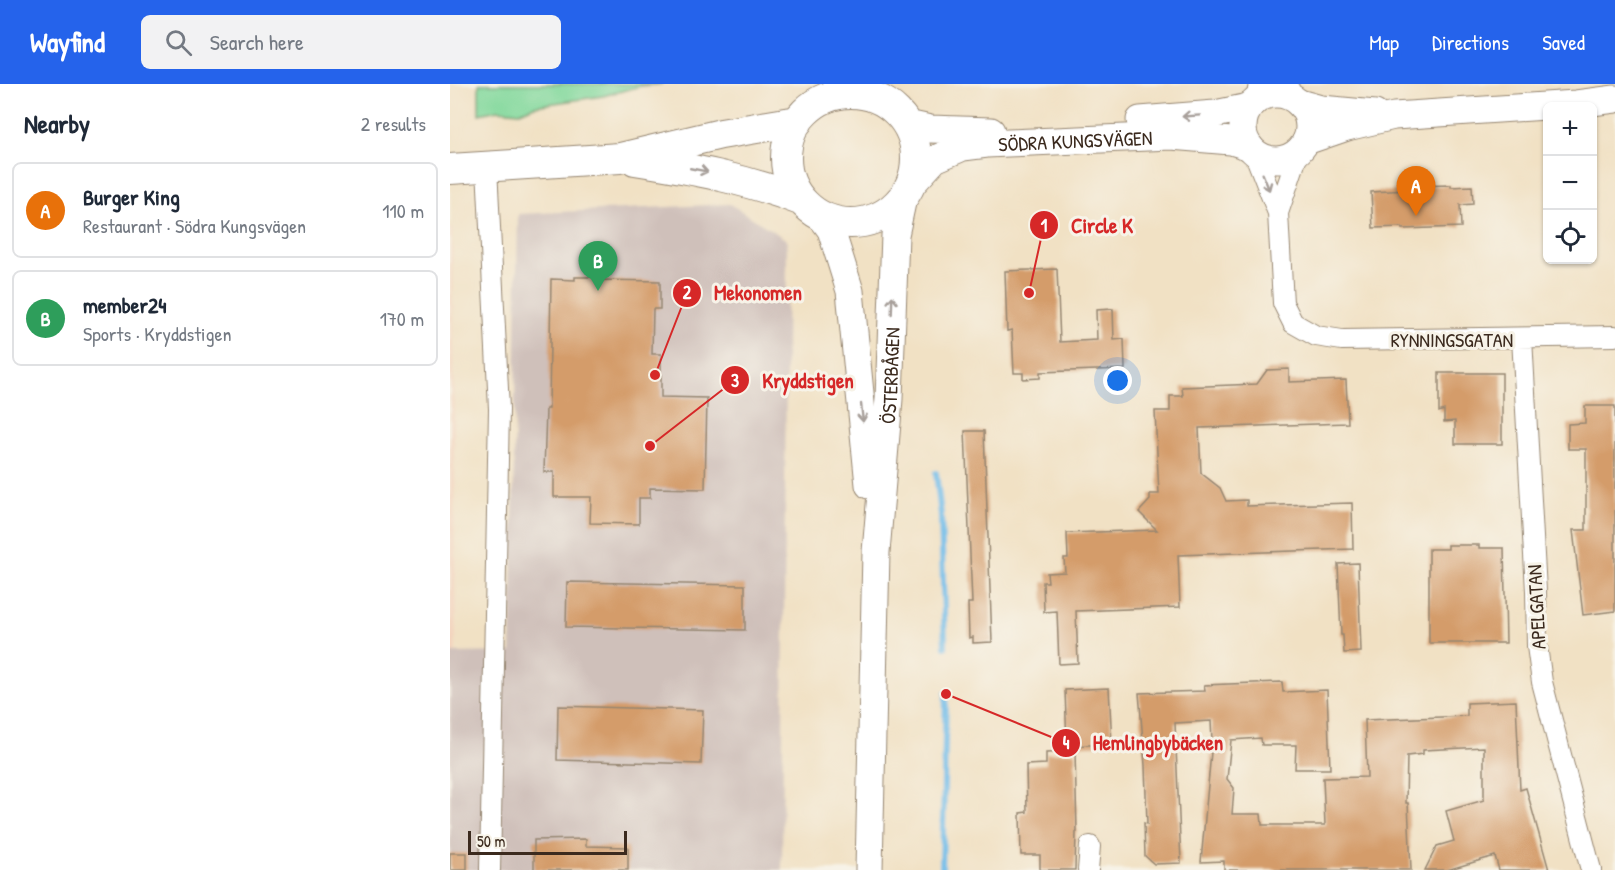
<!DOCTYPE html>
<html lang="en">
<head>
<meta charset="utf-8">
<style>
	body { margin:0; font-family:"Patrick Hand",sans-serif; background:#f2f2f3; color:#1f2937 }
	.controls { position:absolute; right:18px; top:18px; display:grid; overflow:hidden; border-radius:9px; box-shadow:0 2px 4px #0004 }
	.controls button { width:54px; height:54px; display:grid; place-items:center; padding:0; border:0; border-bottom:2px solid #e0e1e3; background:#fff; color:#1f2937; font:30px sans-serif }
	.scale { position:absolute; left:18px; bottom:15px; width:159px; box-sizing:border-box; padding-left:6px; border:3px solid #3b2a1e; border-top:0; font-size:16px; line-height:21px; white-space:nowrap; color:#3b2a1e; -webkit-text-stroke:4px #f7f3e8; paint-order:stroke }
	.you { position:absolute; left:668px; top:297px; width:21px; height:21px; margin:-15px; border:4px solid #fff; border-radius:50%; background:#1a73e8; box-shadow:0 0 0 9px #1a73e833 }
	.badge { display:grid; place-items:center; width:39px; height:39px; border-radius:50%; background:#2563eb; color:#fff; font-size:20px; font-weight:700 }
	.pin { position:absolute; translate:-50% -50px; filter:drop-shadow(0 2px 3px #0008) }
	.pin::after { content:''; position:absolute; top:32px; width:21px; height:18px; background:inherit; clip-path:polygon(0 0,100% 0,50% 100%) }
	.list { margin:0; padding:0; list-style:none }
	h2 { display:flex; justify-content:space-between; align-items:center; height:78px; margin:0; padding:0 24px; font-size:26px }
	h2 small { font-size:20px; font-weight:400; color:#747a83 }
	.list li { display:grid; grid-template-columns:39px 1fr auto; gap:18px; align-items:center; box-sizing:border-box; height:96px; margin:0 12px 12px; padding:0 12px; border:2px solid #e0e1e3; border-radius:9px }
	.list b { display:block; font-size:22px; white-space:nowrap }
	.list p { margin:0; font-size:20px; white-space:nowrap; color:#747a83 }
	.list em { font-size:20px; font-style:normal; color:#747a83 }
	.icon { flex:none; width:33px; height:33px; fill:none; stroke:currentColor; stroke-width:2; stroke-linecap:round; stroke-linejoin:round }
	.map { position:relative; flex:none; width:1165px; height:786px; overflow:hidden }
	header { display:flex; align-items:center; gap:36px; box-sizing:border-box; height:84px; padding:0 30px; background:#2563eb; color:#fff }
	header strong { font-size:28px }
	nav { display:flex; gap:33px; margin-inline-start:auto; font-size:21px }
	.search { width:420px; height:54px; background:#f2f2f3; display:flex; align-items:center; gap:15px; box-sizing:border-box; padding:0 21px; border-radius:9px; color:#747a83; font-size:22px }
	main { display:flex }
	aside { flex:1; background:#fff }
	.map>svg:first-child { display:block }
</style>
</head>
<body>
<header>
<strong>Wayfind</strong>
<div class="search"><svg class="icon" aria-label="search" viewBox="0 0 24 24"><circle cx="10" cy="10" r="6"/><path d="M15 15l6 6"/></svg>Search here</div>
<nav><a>Map</a><a>Directions</a><a>Saved</a></nav>
</header>
<main>
<aside>
<h2>Nearby<small>2 results</small></h2>
<ul class="list">
<li><span class="badge" style="background:#e8710a">A</span><div><b>Burger King</b><p>Restaurant · Södra Kungsvägen</p></div><em>110 m</em></li>
<li><span class="badge" style="background:#2e9e5b">B</span><div><b>member24</b><p>Sports · Kryddstigen</p></div><em>170 m</em></li>
</ul>
</aside>
<div class="map">
<svg width="1165" height="786" viewBox="0 0 1165 786">
	<rect width="100%" height="100%" fill="#f7f3e8"/>
	<filter id="ink" filterUnits="userSpaceOnUse"><feTurbulence type="fractalNoise" baseFrequency=".0167" numOctaves="2"/><feDisplacementMap in="SourceGraphic" scale="12" xChannelSelector="R" yChannelSelector="G"/><feConvolveMatrix kernelMatrix="1 2 1 2 8 2 1 2 1" color-interpolation-filters="sRGB"/></filter>
	<filter id="wash" filterUnits="userSpaceOnUse"><feTurbulence type="fractalNoise" baseFrequency=".008" numOctaves="4" result="noise"/><feDisplacementMap in="SourceGraphic" scale="24" xChannelSelector="R" yChannelSelector="G"/><feGaussianBlur stdDeviation="1.35" result="paint"/><feColorMatrix in="noise" values="0 0 0 0 0 0 0 0 0 0 0 0 0 0 0 0 0 1.4 0 .05"/><feComposite in="paint" operator="in"/></filter>
	<g filter="url(#wash)">
		<rect width="100%" height="100%" fill="#f1e1c4"/>
		<path fill="#f3d4be" d="M0,144H2L6,569H0Z"/>
		<path fill="#cfc0ba" d="M280,120L337,156L332,786H0V569L61,568L68,130Z"/>
		<path fill="#81d89b" stroke="#5e815c" stroke-width="1.5" d="M29,0H213L191,2L153,12L84,22L70,28L48,26L29,30Z"/>
		<g fill="none" stroke-linecap="round" stroke-linejoin="round">
			<path stroke="#70bce9" stroke-width="6" d="M486,389L491,431L495,563
				M492,786L496,610"/>
		</g>
		<g id="blocks">
			<path fill="#d49c6b" d="M1001,101V103L1022,102L1023,120L1010,121L1011,143L952,145V143L923,144L921,108L959,106L962,102Z
				M607,185L610,258L647,256L646,226L663,225L664,256L674,255L675,285L590,288V294L573,295V289H564L562,246L557,247L555,187Z
				M125,193H148V196L210,197V225H203L202,270H211V313L257,314L255,405L200,404V414H189V440L140,439L141,413H104V388H94L96,325H99L101,195L125,196Z
				M839,285V298L896,296L898,339L749,344L751,389L770,404L776,417L797,416V422L902,419L903,465L728,471L730,523L626,527L628,579L609,580L607,527L594,528L593,498H598L597,489L615,488L614,474H618L617,449L707,446L689,428L700,416V410H709L705,327H720V312H733L732,303L807,300L817,286Z
				M989,289H1052V360H1005V337L994,338V326L989,328Z
				M1135,322H1165V527L1133,531L1123,446H1136V365H1118V340L1135,339Z
				M515,347H534L542,558L523,559V553L519,554L518,519H522Z
				M998,461H1029V464H1054L1056,559H979V465H998Z
				M908,479L911,568L894,569L893,551H891L888,480Z
				M117,498L295,501V546L116,543Z
				M832,598L833,608L877,606L880,685H845L846,661H812L811,654L781,656L777,695L784,704L782,730H811L812,741H875L873,694L917,693L915,636L1017,632V619L1066,617L1070,706L1076,704L1099,786H1049L1045,772L997,786H975L987,762L1004,757L996,727L1034,716V663L973,666V670L957,672L956,719H958L961,786H774V777L751,778L762,657L761,637L725,639L731,779L704,780L695,772L694,739L697,740L695,681L689,609L755,607L754,601Z
				M659,604L662,660L617,662L615,606Z
				M108,622L253,626L251,680L107,676Z
				M625,668L627,748H626L625,786H590V771H571L570,729L577,728L576,681L596,680V669Z
				M136,755V762L178,763V786H84V756Z
				M0,769H17V786H0Z"/>
		</g>
	</g>
	<g filter="url(#ink)">
		<use href="#blocks" fill-opacity="0" stroke="#968671" stroke-width="1.5"/>
		<g fill="none" stroke-linecap="round" stroke-linejoin="round">
			<g stroke="#968671" stroke-width="22">
				<path id="street" d="M838,0L841,13
					M806,17L809,0
					M804,68L828,129L833,219L843,239L866,252L892,256L1165,252
					M37,83L49,325L40,786
					M828,129L849,67
					M1072,254L1086,507L1087,562L1092,598L1141,786
					M638,786L640,762"/>
			</g>
			<g stroke="#968671" stroke-width="29">
				<g id="secondary">
					<circle cx="826" cy="43" r="33"/>
					<path d="M849,19L871,25L925,30"/>
					<path d="M690,36L765,30L799,23"/>
					<path d="M457,40L480,45L541,47"/>
					<path d="M856,57L897,43L944,32L1126,20L1165,15"/>
					<path id="s1" d="M462,100L485,75L513,63L537,60L721,52L781,57L800,63"/>
					<path d="M370,131L381,146L400,207L419,401"/>
					<path id="s2" d="M419,786L426,468L439,315L445,151L453,114"/>
				</g>
			</g>
			<g stroke="#968671" stroke-width="32">
				<path id="primary" d="M336 74a65 65 0 1 1 130 0a65 65 0 1 1-130 0Z
					M185,76C241,85 297,95 350,116
					M0,85L170,74L271,50L348,37"/>
			</g>
			<use href="#street" stroke="#fff" stroke-width="20"/>
			<use href="#secondary" stroke="#fff" stroke-width="27"/>
			<use href="#primary" stroke="#fff" stroke-width="30"/>
		</g>
		<defs><path id="oneway-shaft" d="M-6 0H5M1.5-3L5.5 0L1.5 3" fill="none" stroke-width="1.6" stroke-linecap="round" stroke-linejoin="round" transform="scale(1.5)"/></defs>
		<g stroke="#a79f9a">
			<use href="#oneway-shaft" transform="translate(741 32) rotate(176)"/>
			<use href="#oneway-shaft" transform="translate(249 86) rotate(11)"/>
			<use href="#oneway-shaft" transform="translate(816 98) rotate(68)"/>
			<use href="#oneway-shaft" transform="translate(442 221) rotate(-88)"/>
			<use href="#oneway-shaft" transform="translate(412 329) rotate(84)"/>
		</g>
	</g>
	<g text-anchor="middle" dominant-baseline="central" stroke-width="6" stroke-linejoin="round" paint-order="stroke">
		<g font-size="20" fill="#3b2a1e" stroke="#f7f3e8">
			<text stroke="none"><textPath href="#s1" startOffset="177">SÖDRA KUNGSVÄGEN</textPath></text>
			<text x="1002" y="255">RYNNINGSGATAN</text>
			<text stroke="none"><textPath href="#s2" startOffset="495">ÖSTERBÅGEN</textPath></text>
			<text transform="translate(1086 523) rotate(-93)">APELGATAN</text>
		</g>
	</g>
	<path fill="none" stroke="#d62828" stroke-width="2" d="M579 209L594 141M205 291L237 209M200 362L285 296M496 610L616 659"/>
	<g fill="#d62828" stroke="#f7f3e8" stroke-width="2">
		<circle cx="579" cy="209" r="6"/>
		<circle cx="205" cy="291" r="6"/>
		<circle cx="200" cy="362" r="6"/>
		<circle cx="496" cy="610" r="6"/>
		<circle cx="594" cy="141" r="15"/>
		<circle cx="237" cy="209" r="15"/>
		<circle cx="285" cy="296" r="15"/>
		<circle cx="616" cy="659" r="15"/>
	</g>
	<g font-size="18" text-anchor="middle" font-weight="bold" fill="#fff">
		<text x="594" y="148">1</text>
		<text x="237" y="215">2</text>
		<text x="285" y="303">3</text>
		<text x="616" y="665">4</text>
	</g>
	<g font-size="21" text-anchor="middle" font-weight="bold" fill="#d62828" stroke="#f7f3e8" stroke-width="6" stroke-linejoin="round" paint-order="stroke">
		<text x="652" y="149">Circle K</text>
		<text x="308" y="216">Mekonomen</text>
		<text x="358" y="304">Kryddstigen</text>
		<text x="708" y="666">Hemlingbybäcken</text>
	</g>
</svg>
<div class="controls">
<button>+</button>
<button>−</button>
<button><svg class="icon" aria-label="locate" viewBox="0 0 24 24"><circle cx="12" cy="12" r="6"/><path d="M12 2v4M12 18v4M2 12h4M18 12h4"/></svg></button>
</div>
<div class="scale">50 m</div>
<div class="you"></div>
<div class="pin badge" style="left:966px;top:132px;background:#e8710a">A</div>
<div class="pin badge" style="left:148px;top:207px;background:#2e9e5b">B</div>
</div>
</main>
</body>
</html>
